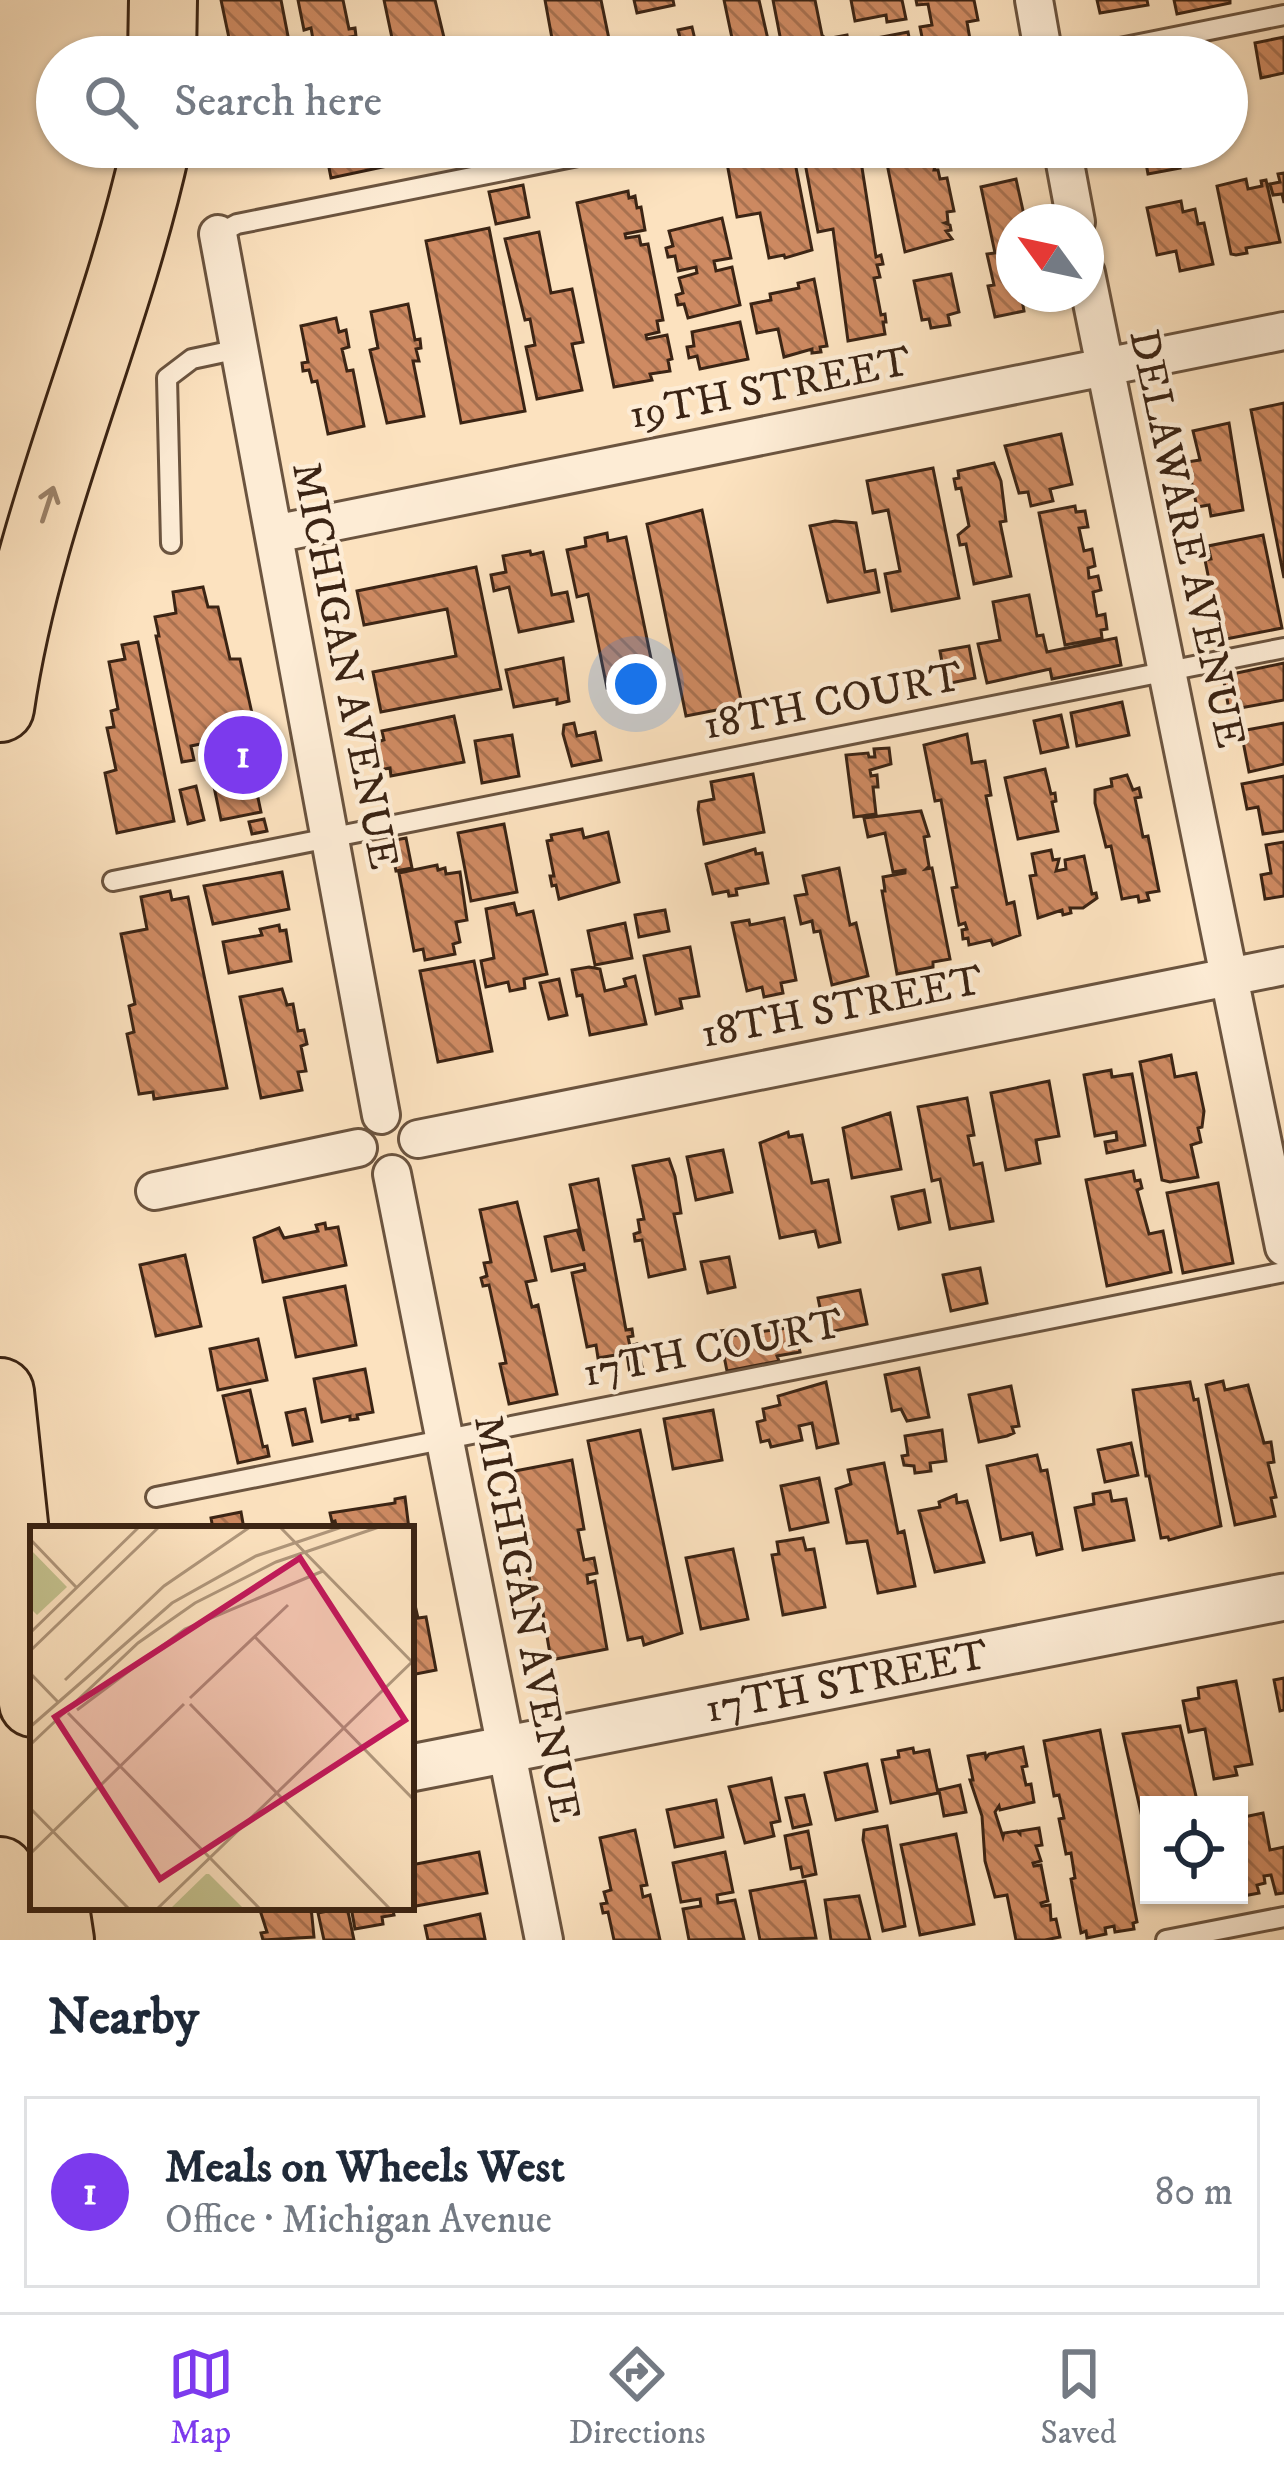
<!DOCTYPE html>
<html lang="en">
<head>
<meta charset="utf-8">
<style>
	body { margin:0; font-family:"IM FELL DW Pica",serif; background:#f6f6f7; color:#1f2937 }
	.controls { position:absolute; right:36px; bottom:36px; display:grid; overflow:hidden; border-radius:0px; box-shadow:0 3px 9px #0004 }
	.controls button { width:108px; height:108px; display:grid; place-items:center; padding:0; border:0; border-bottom:3px solid #e0e1e3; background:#fff; color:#1f2937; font:60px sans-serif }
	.compass { position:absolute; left:996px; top:204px; width:108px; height:108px; border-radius:50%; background:#fff; box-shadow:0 3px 9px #0004; rotate:303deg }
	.you { position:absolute; left:636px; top:684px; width:42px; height:42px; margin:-30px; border:9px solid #fff; border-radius:50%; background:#1a73e8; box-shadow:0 0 0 18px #1a73e833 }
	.badge { display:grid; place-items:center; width:78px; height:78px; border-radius:50%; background:#7c3aed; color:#fff; font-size:39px; font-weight:700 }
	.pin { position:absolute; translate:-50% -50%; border:6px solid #fff; box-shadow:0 3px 12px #0006 }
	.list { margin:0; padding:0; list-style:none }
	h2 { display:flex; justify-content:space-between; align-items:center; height:156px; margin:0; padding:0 48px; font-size:51px }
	h2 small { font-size:39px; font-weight:400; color:#747a83 }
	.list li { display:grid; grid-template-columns:78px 1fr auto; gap:36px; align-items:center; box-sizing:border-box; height:192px; margin:0 24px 24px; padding:0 24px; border:3px solid #e0e1e3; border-radius:0px }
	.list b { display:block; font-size:45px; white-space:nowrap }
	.list p { margin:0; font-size:39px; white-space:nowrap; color:#747a83 }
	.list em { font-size:39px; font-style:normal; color:#747a83 }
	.icon { flex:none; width:66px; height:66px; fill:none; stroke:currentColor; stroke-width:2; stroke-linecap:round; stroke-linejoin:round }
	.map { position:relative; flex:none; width:1284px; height:1940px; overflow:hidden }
	.search { position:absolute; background:#fff; box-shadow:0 3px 9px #0004; left:36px; right:36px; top:36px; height:132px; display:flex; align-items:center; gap:30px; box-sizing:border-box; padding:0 42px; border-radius:66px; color:#747a83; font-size:45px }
	.sheet { height:372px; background:#fff }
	nav { display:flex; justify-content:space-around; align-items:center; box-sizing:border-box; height:168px; border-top:3px solid #e0e1e3; background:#fff; font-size:33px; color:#747a83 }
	nav a { display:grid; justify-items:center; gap:6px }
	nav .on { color:#7c3aed }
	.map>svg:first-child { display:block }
</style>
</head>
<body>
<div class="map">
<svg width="1284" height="1940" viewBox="0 0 1284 1940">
	<defs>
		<pattern id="building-back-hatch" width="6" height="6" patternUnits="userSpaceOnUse" patternTransform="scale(3)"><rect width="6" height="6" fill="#ce8a62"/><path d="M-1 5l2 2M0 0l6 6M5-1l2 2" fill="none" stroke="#a87150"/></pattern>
	</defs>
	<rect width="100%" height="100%" fill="#fce2bf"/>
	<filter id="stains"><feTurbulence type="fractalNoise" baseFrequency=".00167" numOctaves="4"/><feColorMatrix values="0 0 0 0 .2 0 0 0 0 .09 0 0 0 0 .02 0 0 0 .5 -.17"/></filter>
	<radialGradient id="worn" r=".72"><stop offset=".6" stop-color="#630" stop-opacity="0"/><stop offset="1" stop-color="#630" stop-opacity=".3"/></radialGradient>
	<path fill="url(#building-back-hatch)" stroke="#3b2414" stroke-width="3" d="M221,0H281L292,57H233Z
		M298,0H343L349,29L355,28L356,36L350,37L354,57H316L311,28L304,30Z
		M384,0H435L447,50L452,49L453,57H396Z
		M545,0H601L609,39L615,38L619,57H547V45L553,44Z
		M634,0H673L674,5L637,13Z
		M724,0H759L771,53L736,57Z
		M773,0H815L822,35L826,39L847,35L851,57H784Z
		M851,0H902L906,19L887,22L886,15L855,21Z
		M916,0H974L978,20L967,22L972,51L926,57L920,27L932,25L928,4L917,5Z
		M1097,0H1147L1148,5L1100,13Z
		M1174,0H1230V3L1177,14Z
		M692,27L699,57H685L678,30Z
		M908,32L913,57H882L877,38Z
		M1284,37V73L1261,78L1255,43Z
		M253,147H310V151L254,164Z
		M325,147H403L406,162L331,178Z
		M418,147H478V148L421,160Z
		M724,147H792L812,250L785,258L784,255L769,258L760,213L737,217Z
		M802,147H868L869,154L860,155L876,257L881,255L883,264L877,265L880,277L874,278L881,315L885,314L886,322H883L885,334L848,341L833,229L818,232Z
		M920,147H954L934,152L931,157L932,162L936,161L934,170H938L940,179L947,178L954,211L947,212L948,222L945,223L950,225L951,230L946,231L952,239L905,252L886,159L921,152Z
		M1143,147H1176L1180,168L1148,174Z
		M1284,173V203L1282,194L1273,195L1270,184L1280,182L1278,174Z
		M1016,179L1024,215L1014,222V294H1021L1024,311L995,317L988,286L994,285L987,254L995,253L981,187Z
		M1246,179L1248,189L1262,186L1261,181L1266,180L1280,242L1246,248L1247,253L1236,255L1231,254L1217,186Z
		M523,185L529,217L496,224L489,192Z
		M628,191L629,198L635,196L637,208L641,207L645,230L625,234L626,238L639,236L641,245L648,244L663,320L657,321L659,332L646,335L647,339L667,335L672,359L668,360L670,371L650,374L652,380L614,387L577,203Z
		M1181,201L1183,212L1195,209L1198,224L1204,223L1213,264L1180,271L1176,251L1157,255L1147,208Z
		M722,218L731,258L714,261L716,271L732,267L740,305L688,318L684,304L678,305L676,295L683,293L679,278L697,273L696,267L678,271L675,256L668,257L666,248L673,246L669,231Z
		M489,228L525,411L461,423L426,241Z
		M539,232L551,293L572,289L583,342L572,344L582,390L537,399L526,347L535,345L530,319L525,320L505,239Z
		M951,274L959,312L948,315L950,325L931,328L929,319L922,320L914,281Z
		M814,279L827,346L820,347L821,352L812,353V349L784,357L778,329L757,333L751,304L771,300L770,294L799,288L798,283Z
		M408,304L415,340L420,339L421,348L416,349L419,361H413L424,416L387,423L370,350L378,348L371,312Z
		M336,318L339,332L346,330L349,347L342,349L347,371L353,370L364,426L328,434L317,381L312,382L309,370L303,371L302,363L308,362L301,326Z
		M740,322L748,359L700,369L697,356L689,358L687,347L694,346L692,332Z
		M1284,403V578L1251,410Z
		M1229,423L1243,510L1211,516L1209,505L1197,507L1187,462L1200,460L1193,431Z
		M1061,434L1072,484L1050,489L1053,501L1031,506L1028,492L1019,493L1005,446Z
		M994,463L1001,481L1006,521L1000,522L1011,576L974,584L966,544L960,545L958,535L969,526L961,488L956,489L954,479L959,478L958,471Z
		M933,468L959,598L892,611L885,574L900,571L888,510L873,513L867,481Z
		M1075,506L1076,512L1085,511L1088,527L1079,528L1084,551L1092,549L1095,566L1088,568L1089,578L1098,576L1101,590L1093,592L1097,616L1105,614L1107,629L1101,630L1102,638L1065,645L1039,513Z
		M702,510L742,705L686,716L647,524Z
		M835,521L856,523L865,572L875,570L879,592L828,602L810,526Z
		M607,533L608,541L626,537L655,678L607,688L588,594L577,597L567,550L586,546L585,538Z
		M1263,535L1282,628L1221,640L1205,560L1211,559L1208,546Z
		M530,551L531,555L543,552L552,595L567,592L573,621L519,632L509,587L494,591L491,575L506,572L503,556Z
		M476,567L501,689L381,712L373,672L456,656L447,609L364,625L357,591Z
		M203,587L208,607H218L230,659H240L266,777L254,779L261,812L221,820L213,782L217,781L205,743L191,746L194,760L182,762L156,636H159L155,617L176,613L173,592Z
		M1029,595L1037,636L1043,635L1047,652L1116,638L1121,665L1052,679L1050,669L987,683L978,644L1000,640L993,602Z
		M138,642L174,821L117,833L105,773L116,770L107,728L114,727L111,711L118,709L109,662L125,659L122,645Z
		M969,646L975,678L946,684L940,651Z
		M563,658L569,701L557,704V699L514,707L506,670Z
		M1284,663V700L1229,710L1223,676Z
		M1122,702L1129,735L1077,746L1071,713Z
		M1061,715L1068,747L1041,753L1034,721Z
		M454,716L464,762L391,776L390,768L379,770L373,743L384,740L382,731Z
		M574,723L577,736L595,732L601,760L572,766L563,734L564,725Z
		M1284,723V764L1249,772L1241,731Z
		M967,734L972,763L985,761L991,795L986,796L1007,904L1014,902L1020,935L993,945L991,940L969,945L968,938L963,939L962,930L967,929L965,923L959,925L952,888L957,887L941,800L935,801L924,745Z
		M512,735L519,776L482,783L475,741Z
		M889,748L891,764L870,770L871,776L877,775L878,787H873L876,814L854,817L846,755L868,753L869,757H875L874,749Z
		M1045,769L1051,794L1055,793L1056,801L1052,802L1058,831L1018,839L1005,778Z
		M753,774L764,832L704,844L698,810L699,802L714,799L711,782Z
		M1127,775L1133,790L1139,788L1141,797L1135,798L1143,837L1148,836L1159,891L1147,893L1149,900L1139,902L1138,896L1122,899L1111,846L1106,847L1095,803V790L1112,786L1111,779Z
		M1284,776V831L1263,834L1258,807L1247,809L1242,784Z
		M196,786L204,820L188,824L180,790Z
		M921,811L929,836L924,837L929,866L926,869L932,868L950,959L933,962V967L897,974L882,891H885L883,877L905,873V870L893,872L885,833L868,837L864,818Z
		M264,819L267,831L252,834L249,822Z
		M504,824L517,892L471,901L458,833Z
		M582,829L584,838L608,832L619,882L559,899L556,885L552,886L550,876H554L547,841L552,840L551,835Z
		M406,838L412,868L396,871L390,841Z
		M1284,842V896L1265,899L1261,875L1271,873L1266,845Z
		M755,849L756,854L762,853L768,883L736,889L737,895L729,896L728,891L713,894L706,864Z
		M1051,850L1053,860L1059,859L1056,871L1066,869L1065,860L1084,856L1092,894L1096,893L1097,898L1083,908H1070L1071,913L1063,915L1062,910L1038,918L1030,876L1036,875L1032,854Z
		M437,865L438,870L445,868L446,874L460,872L467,920L456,922L460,942L453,944L455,954L425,960L423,949L414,951L399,873Z
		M839,868L850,925L856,923L868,976L832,985L820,931L814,932L812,921L801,924L795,896L807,894L803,876Z
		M282,872L289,909L213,924L204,886Z
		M170,891L172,900L188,897L227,1088L154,1099L153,1092L139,1094L127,1034L134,1032L129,1006L135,1004L121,934L147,929L141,897Z
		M514,903L517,915L533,911L547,974L524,979L525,988L510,991L508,982L486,987L481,961L494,958L486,909Z
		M665,910L669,931L639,937L635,915Z
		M784,918L796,980L781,983L783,993L764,997L762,987L747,991L732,923L749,920L750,925Z
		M625,923L632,958L595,965L588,931Z
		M279,925L280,931L286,930L291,961L229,973L223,942L262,935L260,929Z
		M690,947L699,996L680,999L682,1008L656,1014L644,956Z
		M474,961L492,1051L438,1062L420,971Z
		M589,967L600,969L605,991L626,986L624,979L635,976L646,1024L590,1035L582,995L577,996L572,970Z
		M559,979L567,1015L549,1019L540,983Z
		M282,989L287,1005L293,1004L298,1031L304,1030L307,1044L301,1046L306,1071L298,1072L302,1090L261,1098L240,997Z
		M1171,1055L1175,1077L1196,1073L1204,1111L1202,1127L1198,1128L1201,1142L1191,1145L1198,1177L1170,1182L1162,1180L1140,1062Z
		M1111,1070L1112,1077L1132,1074L1145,1145L1107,1153L1105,1142L1117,1140L1116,1132L1095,1136L1084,1075Z
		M1049,1081L1059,1136L1036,1140L1040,1163L1006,1170L991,1093Z
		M967,1098L974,1135L968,1136L974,1165L982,1163L993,1221L950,1229L940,1179L932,1181L918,1107Z
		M890,1113L901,1169L852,1178L843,1128Z
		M788,1132L789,1137L802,1135L812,1183L828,1180L840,1242L819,1247L815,1231L780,1238L760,1143Z
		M723,1150L732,1192L696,1200L687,1157Z
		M669,1159L675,1176L681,1213L674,1214L685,1269L649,1277L642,1240L635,1241L634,1234L640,1232L638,1220L644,1219L633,1166Z
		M1133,1171L1135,1181L1140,1180L1142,1188L1137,1190L1149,1234L1163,1231L1171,1272L1107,1286L1086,1180Z
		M598,1179L626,1330L632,1329L633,1336L628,1337L630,1346L637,1344L643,1371L630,1374L627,1353L598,1358L596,1345L587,1347L572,1273L585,1270L584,1264L552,1271L545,1237L577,1230L584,1251L570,1185Z
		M1218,1183L1233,1263L1183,1273L1167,1193Z
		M924,1190L930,1222L899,1229L892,1197Z
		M517,1202L536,1280L526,1282L532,1307L538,1305L557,1394L509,1404L500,1364L506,1363L489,1285L483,1286L481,1278L487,1276L484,1263L491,1262L480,1210Z
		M325,1223L326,1229L338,1227L346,1265L263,1282L254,1238L279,1228L284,1238L318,1231L316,1225Z
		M185,1255L201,1326L156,1336L140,1265Z
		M729,1257L735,1287L708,1293L701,1262Z
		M980,1268L987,1303L951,1311L943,1275Z
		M345,1286L356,1345L296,1357L284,1298Z
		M860,1290L867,1324L825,1333L818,1298Z
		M795,1327L800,1352L777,1356L779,1361L727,1371L719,1331L729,1330L730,1336Z
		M258,1339L267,1380L218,1390L210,1349Z
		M919,1368L929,1417L907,1421L901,1409L892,1411L885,1375Z
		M365,1369L373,1412L357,1415L358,1419L350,1420V1416L322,1422L314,1379Z
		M1223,1381L1225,1390L1248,1385L1264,1443L1271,1442L1274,1462L1268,1463L1276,1497L1271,1498L1275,1516L1235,1525L1206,1385Z
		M826,1382L838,1443L817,1448L812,1423L799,1426L802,1440L771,1447L769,1440L761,1442L757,1422L765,1420L763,1409L780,1405L778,1396Z
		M1190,1382L1194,1400L1198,1399L1221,1526L1169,1540L1168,1537L1161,1538L1149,1476H1146L1133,1390Z
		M1011,1386L1019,1426L1012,1427L1014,1433L1007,1436L979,1442L969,1395Z
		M250,1390L263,1447L267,1446L269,1456L238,1463L223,1396Z
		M305,1409L312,1441L293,1445L286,1413Z
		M713,1410L722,1460L673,1469L664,1419Z
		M640,1430L682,1633L644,1645L642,1637L628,1640L588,1441Z
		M942,1430L946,1461L930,1463L931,1471L915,1473L914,1466L904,1465L902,1456L908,1455L905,1436Z
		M1131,1443L1138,1475L1105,1482L1098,1450Z
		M1037,1455L1041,1471L1047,1470L1062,1549L1037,1555L1032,1533L1001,1540L987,1466Z
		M572,1460L584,1529L578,1530L584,1560L594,1558L597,1573L587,1575L588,1583L595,1581L607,1649L551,1660L541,1601L534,1602L521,1534L526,1532L515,1471Z
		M884,1463L898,1533L904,1531L915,1586L878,1593L867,1541L847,1543L836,1489L851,1484L848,1470Z
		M819,1478L828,1522L790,1530L781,1486Z
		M1110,1491L1112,1501L1126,1499L1134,1540L1083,1550L1075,1508L1094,1504L1093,1494Z
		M956,1495L957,1503L967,1501L984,1562L935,1572L919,1511L940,1507L939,1502Z
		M405,1497L409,1529H337L335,1521L332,1522L330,1513L395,1503V1499Z
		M241,1512L244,1529H213L211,1518Z
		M803,1538L806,1550L814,1549L825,1607L783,1615L772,1555L779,1554L777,1542Z
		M733,1549L748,1619L701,1629L686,1558Z
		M415,1605L418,1618L426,1617L436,1670L411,1675V1606Z
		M1284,1678V1710L1280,1711L1274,1680Z
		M1236,1681L1252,1764L1235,1767L1237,1775L1214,1779L1205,1729L1189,1732L1183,1701L1199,1698L1198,1688Z
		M1180,1726L1198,1805H1149V1848L1123,1734Z
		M1100,1730L1137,1922L1133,1923L1134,1929L1115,1932L1114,1926L1105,1928L1106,1934L1087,1938L1086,1931L1081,1933L1071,1879L1075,1878L1071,1853L1066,1854L1059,1819L1064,1818L1059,1795L1054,1796L1044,1741Z
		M1023,1747L1027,1766L1022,1767L1026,1785L1031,1784L1034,1802L1000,1810L999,1806L995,1812L1003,1837L1004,1833L1017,1831L1020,1834V1831L1039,1828L1042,1845L1036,1846L1041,1861L1033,1863L1034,1866L1041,1865L1048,1901L1041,1903L1042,1906L1050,1905L1051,1920L1056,1919L1060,1937L1045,1940H1016L1007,1895L995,1897L985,1861L982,1816L970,1780H973L968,1756L985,1753L986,1758L989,1754Z
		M913,1748L914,1753L929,1750L938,1793L891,1803L882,1760L899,1757L898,1751Z
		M867,1764L877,1811L836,1820L825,1773Z
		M771,1778L780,1821L771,1823L774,1836L745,1843L729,1787Z
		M960,1785L966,1812L944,1816L939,1790Z
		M804,1795L811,1824L793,1828L786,1798Z
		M716,1800L723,1837L675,1847L667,1810Z
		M1263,1813L1270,1850L1284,1847V1893L1276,1894L1271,1875L1264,1876L1265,1883L1257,1885L1259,1893L1233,1898L1239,1895V1818Z
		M887,1826L905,1926L883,1931L863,1840L864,1830Z
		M635,1830L647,1885L641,1886L643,1897L650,1895L660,1940H614L608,1912L603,1913L601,1904L607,1903L604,1892L611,1890L600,1838Z
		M808,1831L816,1874L803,1877L801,1867L791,1869L785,1836Z
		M956,1834L974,1924L920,1935L901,1845Z
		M479,1852L487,1893L405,1908L411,1907V1865Z
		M725,1852L733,1892L717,1895L718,1903L735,1900L744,1939L689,1940L683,1909L701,1906L700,1899L681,1902L673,1863Z
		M805,1881L816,1938L760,1940L750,1891Z
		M859,1896L870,1940H831L825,1900Z
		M259,1907H311L314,1937L263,1940L261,1933L267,1932Z
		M347,1907L354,1940H324L318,1913Z
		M351,1907H392L394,1915L382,1917L383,1924L355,1929Z
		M480,1914L485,1939L428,1940L425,1926Z"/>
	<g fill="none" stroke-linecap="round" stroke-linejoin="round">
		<g stroke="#6b543f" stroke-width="24">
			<path id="service" d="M1075,57L1284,15
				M218,234L237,224L623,147
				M171,543L167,378L192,359L239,349
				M113,881L1284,648
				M156,1497L1284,1272
				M1166,1940L1284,1917"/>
		</g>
		<g stroke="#6b543f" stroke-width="42">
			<path id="minor" d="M1034,0L1044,57
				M1062,147L1076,222
				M218,234L381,1115
				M1086,273L1284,1247
				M274,534L1284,331
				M418,1139L1284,966
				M392,1174L544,1940
				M155,1191L358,1148"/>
		</g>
		<g stroke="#6b543f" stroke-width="51">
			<g id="tertiary">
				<path id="s1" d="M411,1768L1284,1597"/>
			</g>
		</g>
		<g stroke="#3b2414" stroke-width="72">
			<path id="motorway" d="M162,57L163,0
				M0,708C28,515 114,337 156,147
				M0,1392L33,1703
				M0,1871L14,1940
				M55,1907L60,1940"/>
		</g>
		<use href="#service" stroke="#fdecd5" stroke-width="18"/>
		<use href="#minor" stroke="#fdecd5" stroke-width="36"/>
		<use href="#tertiary" stroke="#fdecd5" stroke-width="45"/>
		<use href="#motorway" stroke="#fce2bf" stroke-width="66"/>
	</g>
	<defs><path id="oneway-shaft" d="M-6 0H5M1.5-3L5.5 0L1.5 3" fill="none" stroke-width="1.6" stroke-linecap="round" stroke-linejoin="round" transform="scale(3)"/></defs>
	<use stroke="#9c836a" href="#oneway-shaft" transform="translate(48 504) rotate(-72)"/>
	<g text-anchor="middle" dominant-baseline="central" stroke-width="9" stroke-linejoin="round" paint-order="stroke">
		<g font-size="42" fill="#3b2414" stroke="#fdecd5">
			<text transform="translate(770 389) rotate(-11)">19TH STREET</text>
			<text transform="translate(1186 539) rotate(78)">DELAWARE AVENUE</text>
			<text transform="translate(344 666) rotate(79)">MICHIGAN AVENUE</text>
			<text transform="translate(833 702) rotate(-11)">18TH COURT</text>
			<text transform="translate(842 1008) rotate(-11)">18TH STREET</text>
			<text transform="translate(713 1349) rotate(-11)">17TH COURT</text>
			<text transform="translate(526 1619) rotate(79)">MICHIGAN AVENUE</text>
			<text stroke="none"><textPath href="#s1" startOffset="444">17TH STREET</textPath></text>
		</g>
	</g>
	<g transform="translate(30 1526)">
		<rect width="384" height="384" fill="#fce2bf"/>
		<path d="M0,23L37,61L7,89L0,82Z" fill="#c4c28f"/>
		<path d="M179,348L214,383H140L176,348Z" fill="#c4c28f"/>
		<path fill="none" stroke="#af967b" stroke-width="3" d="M250,1L384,138M0,13L46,61M0,107L109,1M225,111L384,274M0,125L129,1M0,147L28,176M35,154L134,60L220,1M160,172L258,79M160,178L360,383M47,184L155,103L293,45M38,187L230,383M0,201L142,77L226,30L312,1M0,219L108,117L165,77L246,36L349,1M0,282L99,383M0,328L154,178M127,383L384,134"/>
		<path fill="#c2185b" fill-opacity="0.15" stroke="#c2185b" stroke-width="6" d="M270,32L375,194L130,353L25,191Z"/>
		<rect width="384" height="384" fill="none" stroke="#3b2414" stroke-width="6"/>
	</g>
	<rect width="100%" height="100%" filter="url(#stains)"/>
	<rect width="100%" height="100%" fill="url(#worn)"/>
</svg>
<div class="controls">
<button><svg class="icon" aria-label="locate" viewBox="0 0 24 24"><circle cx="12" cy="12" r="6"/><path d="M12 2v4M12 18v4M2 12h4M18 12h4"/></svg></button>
</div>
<svg class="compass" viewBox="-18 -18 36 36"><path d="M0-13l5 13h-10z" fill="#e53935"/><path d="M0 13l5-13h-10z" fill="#747a83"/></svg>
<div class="you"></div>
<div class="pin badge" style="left:243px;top:755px">1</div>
<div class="search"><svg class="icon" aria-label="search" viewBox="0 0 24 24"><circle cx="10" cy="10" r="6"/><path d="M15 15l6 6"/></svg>Search here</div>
</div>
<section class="sheet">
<h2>Nearby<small></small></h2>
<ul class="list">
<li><span class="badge">1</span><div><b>Meals on Wheels West</b><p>Office · Michigan Avenue</p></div><em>80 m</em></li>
</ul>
</section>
<nav>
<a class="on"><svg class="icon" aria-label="map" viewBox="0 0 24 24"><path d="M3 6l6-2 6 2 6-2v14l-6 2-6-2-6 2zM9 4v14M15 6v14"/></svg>Map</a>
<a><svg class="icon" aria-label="directions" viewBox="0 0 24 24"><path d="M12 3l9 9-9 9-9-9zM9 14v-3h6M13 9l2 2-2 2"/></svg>Directions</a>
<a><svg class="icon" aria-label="saved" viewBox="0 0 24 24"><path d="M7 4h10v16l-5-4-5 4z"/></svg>Saved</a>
</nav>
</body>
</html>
